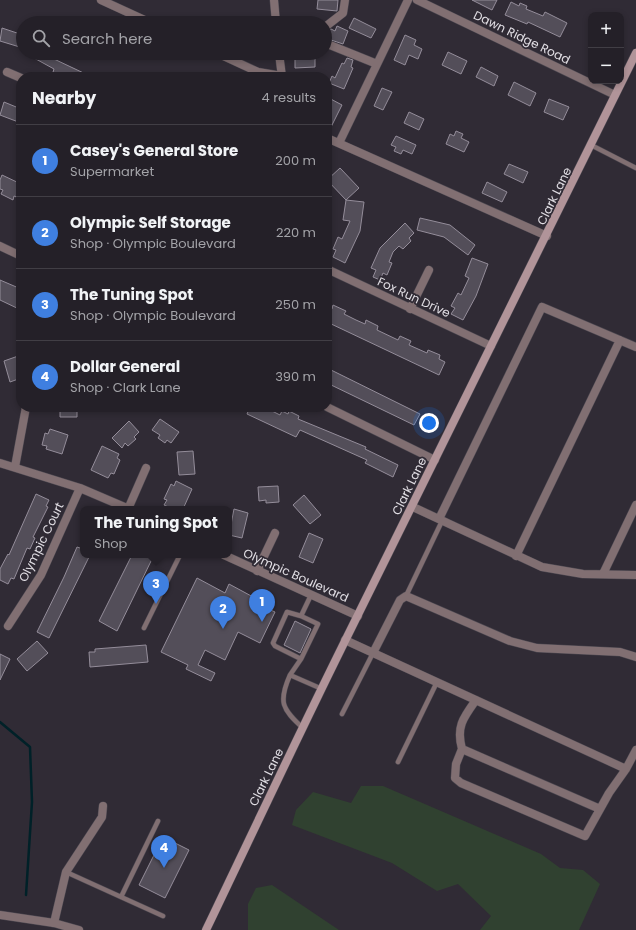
<!DOCTYPE html>
<html lang="en">
<head>
<meta charset="utf-8">
<style>
	body { margin:0; font-family:Poppins,sans-serif; background:#302d34; color:#f1f3f6 }
	.controls { position:absolute; right:12px; top:12px; display:grid; overflow:hidden; border-radius:8px; box-shadow:0 2px 6px #0003 }
	.controls button { width:36px; height:36px; display:grid; place-items:center; padding:0; border:0; border-bottom:1px solid #413e45; background:#242028; color:#f1f3f6; font:20px sans-serif }
	.you { position:absolute; left:429px; top:423px; width:14px; height:14px; margin:-10px; border:3px solid #fff; border-radius:50%; background:#1a73e8; box-shadow:0 0 0 6px #1a73e833 }
	.badge { display:grid; place-items:center; width:26px; height:26px; border-radius:50%; background:#0b8043; color:#fff; font-size:13px; font-weight:700 }
	.pin { position:absolute; translate:-50% -33px; filter:drop-shadow(0 1px 2px #0008) }
	.pin::after { content:''; position:absolute; top:21px; width:14px; height:12px; background:inherit; clip-path:polygon(0 0,100% 0,50% 100%) }
	.popup { position:absolute; left:80px; top:506px; width:152px; height:52px; box-sizing:border-box; display:grid; place-content:center; border-radius:8px; background:#242028; filter:drop-shadow(0 1px 3px #0005); font-size:13px; white-space:nowrap; color:#a3a3a8 }
	.popup b { font-size:15px; color:#f1f3f6 }
	.popup::after { content:''; position:absolute; left:50%; top:100%; margin-left:-8px; border:8px solid transparent; border-top-color:#242028 }
	.list { margin:0; padding:0; list-style:none }
	h2 { display:flex; justify-content:space-between; align-items:center; height:52px; margin:0; padding:0 16px; font-size:17px }
	h2 small { font-size:13px; font-weight:400; color:#a3a3a8 }
	.list li { display:grid; grid-template-columns:26px 1fr auto; gap:12px; align-items:center; box-sizing:border-box; height:72px; padding:0 16px; border-top:1px solid #413e45 }
	.list b { display:block; font-size:15px; white-space:nowrap }
	.list p { margin:0; font-size:13px; white-space:nowrap; color:#a3a3a8 }
	.list em { font-size:13px; font-style:normal; color:#a3a3a8 }
	.icon { flex:none; width:22px; height:22px; fill:none; stroke:currentColor; stroke-width:2; stroke-linecap:round; stroke-linejoin:round }
	.map { position:relative; flex:none; width:636px; height:930px; overflow:hidden }
	.search { position:absolute; background:#242028; box-shadow:0 2px 6px #0003; left:16px; top:16px; width:316px; height:44px; display:flex; align-items:center; gap:10px; box-sizing:border-box; padding:0 14px; border-radius:22px; color:#a3a3a8; font-size:15px }
	.panel { position:absolute; background:#242028; box-shadow:0 2px 6px #0003; left:16px; top:72px; width:316px; height:340px; border-radius:16px }
	.map>svg:first-child { display:block }
</style>
</head>
<body>
<div class="map">
<svg width="636" height="930" viewBox="0 0 636 930">
	<rect width="100%" height="100%" fill="#302b35"/>
	<path fill="#304130" d="M361,786H383L541,854L560,868L583,870L600,884L579,930H480L491,916L458,884L437,891L392,863L292,825L296,810L313,792L351,803Z
		M272,885L339,930H248V904L256,888Z"/>
	<g fill="none" stroke-linecap="round" stroke-linejoin="round">
		<path stroke="#002128" stroke-width="2.5" d="M0,722L30,747L32,802L26,895"/>
	</g>
	<path fill="#534e59" stroke="#948d9a" d="M318,0H338L337,11L317,9Z
		M472,0H497L492,10Z
		M511,2L519,6L520,3L527,6L526,9L543,16L545,12L567,23L560,37L528,22L527,24L505,15Z
		M354,18L376,29L371,38L349,28Z
		M337,26L348,31L343,44L325,38V32L331,29L335,31Z
		M2,28L23,35V48L0,41Z
		M405,35L416,40L414,45L422,49L418,59L409,55L405,65L394,60Z
		M448,52L467,61L461,74L442,65Z
		M25,53H51L56,56L54,59L92,77H63L53,72L54,69Z
		M300,53L315,55V67L295,68V56H300Z
		M347,58L353,60L351,67L353,68L344,89L329,83L332,76L335,78L342,63L344,64Z
		M481,67L498,76L494,86L476,77Z
		M514,82L536,93L530,106L508,95Z
		M382,88L392,92L383,110L374,106Z
		M327,97L342,105L328,133H327Z
		M549,99L569,107L563,120L544,112Z
		M4,102L21,109V123L0,115Z
		M409,112L424,119L419,130L404,123Z
		M456,131L463,134L461,138L469,142L464,152L446,144L450,134L454,136Z
		M396,136L416,145L412,154L403,150L401,154L394,151L396,147L391,145Z
		M509,164L528,172L523,183L504,174Z
		M340,168L359,188L346,200L327,180Z
		M2,175L21,184V199L14,196L13,200L1,194L3,190L0,189V180Z
		M487,182L507,192L502,202L482,193Z
		M346,200L364,202L360,231L345,263L333,257L336,250L333,249L338,237L342,239L350,221L343,220Z
		M420,218L450,225L475,245L468,255L444,237L417,230Z
		M405,223L414,233L409,238L411,241L403,249L399,246L393,252L389,262L392,263L387,275L383,273L380,280L373,277L376,270L371,268L380,248Z
		M472,258L488,264L476,296L463,320L451,314L455,308L451,306L458,293L461,295L469,278L465,276Z
		M0,280L21,289V310L0,300Z
		M333,305L346,311L344,314L356,320L365,324L366,320L378,326L377,330L398,340L400,336L411,341L409,345L427,353L428,350L440,355L439,359L445,362L439,375L327,322V306L332,309Z
		M21,355V378L10,382L4,361Z
		M327,368L420,414L414,425L327,383Z
		M60,407H77V417H60Z
		M250,407H264L280,415L282,411L288,414L289,411L299,416L298,419L366,447L365,449L398,465L393,477L365,463L367,460L300,430L296,437L247,414Z
		M160,419L179,432L171,443L167,440L165,443L158,438L160,435L152,430Z
		M129,421L139,432L134,437L136,439L128,446L125,443L122,448L112,438Z
		M50,429L68,435L62,454L46,449L47,446L42,445L45,433L48,434Z
		M102,446L119,454L117,458L120,460L114,474L111,473L108,478L91,470Z
		M193,451L195,474L179,475L177,452Z
		M176,481L192,489L183,509H173L164,505L167,500L164,499L171,484L174,486Z
		M278,486L279,502L266,503V500L259,501L258,487Z
		M36,494L49,500L46,506L48,507L33,537L35,538L30,549L27,548L14,579L11,578L8,584L0,580V569L8,554L9,555Z
		M304,495L321,515L310,524L293,505Z
		M234,509L248,513L242,538L229,535Z
		M309,533L323,539L313,563L299,557Z
		M77,547L83,549V555H90L49,638L37,632L64,577Z
		M132,555H149L153,557L117,631L99,621Z
		M197,578L225,593L229,584L255,598L253,602L275,612L260,643L238,632L225,660L205,650L198,665L215,673L211,681L186,669L188,665L161,652Z
		M295,621L311,629L300,653L284,645Z
		M37,641L48,653L27,671L17,659Z
		M146,645L148,662L90,667L89,652H95V649Z
		M0,654L10,659L0,680Z
		M163,837L189,850L165,898L139,885Z"/>
	<g fill="none" stroke-linecap="round" stroke-linejoin="round">
		<g stroke="#4c4851" stroke-width="5.5">
			<path id="service" d="M591,145L636,168
				M311,595L301,616L287,612L273,643L275,646L301,659L290,675L322,689
				M406,596L442,521
				M144,628L180,555
				M301,659L318,624L301,616
				M290,675C278,702 282,709 303,728
				M342,714L373,653
				M398,762L437,682
				M66,872L163,916
				M121,897L158,821"/>
		</g>
		<g stroke="#4c4851" stroke-width="9">
			<path id="minor" d="M101,0L151,23
				M274,0L276,23
				M417,0L615,95
				M325,27L343,13L345,0
				M325,43L377,64
				M217,53L258,72L282,76
				M279,53L282,77
				M7,72L21,78
				M327,138L547,236
				M339,143L408,0
				M0,246L21,256
				M327,269L491,346
				M410,309L429,270
				M327,407L435,460
				M0,463L80,488L129,509
				M15,467L26,407
				M413,507L542,567L583,574L636,575
				M128,509L146,468
				M439,519L542,307L636,347
				M224,555L358,616
				M516,556L620,340
				M257,571L275,533
				M603,574L636,505
				M8,626L41,575L80,488
				M345,640L626,769
				M373,653L400,600L406,596L510,641L537,648L620,652L636,657
				M476,700C463,718 456,727 462,749L600,809
				M462,749L456,764L455,778L461,783L585,836L609,793L626,769L636,750
				M54,923L66,872L102,817L103,806"/>
		</g>
		<g stroke="#4c4851" stroke-width="9">
			<path id="tertiary" d="M0,915L54,923L79,930"/>
		</g>
		<g stroke="#4c4851" stroke-width="9">
			<path id="secondary" d="M206,930C252,834 297,738 344,643C441,446 540,250 636,53"/>
		</g>
		<use href="#service" stroke="#816f72" stroke-width="4.5"/>
		<use href="#minor" stroke="#816f72" stroke-width="8"/>
		<use href="#tertiary" stroke="#816f72" stroke-width="8"/>
		<use href="#secondary" stroke="#b19499" stroke-width="8"/>
	</g>
	<g text-anchor="middle" dominant-baseline="central" stroke-width="3.5" stroke-linejoin="round" paint-order="stroke">
		<g font-size="12" fill="#e2dfe5" stroke="#302b35">
			<text transform="translate(522 37) rotate(26)">Dawn Ridge Road</text>
			<text transform="translate(554 196) rotate(-64)">Clark Lane</text>
			<text transform="translate(414 297) rotate(25)">Fox Run Drive</text>
			<text transform="translate(409 486) rotate(-64)">Clark Lane</text>
			<text transform="translate(41 542) rotate(-64)">Olympic Court</text>
			<text transform="translate(296 575) rotate(24)">Olympic Boulevard</text>
			<text transform="translate(266 777) rotate(-64)">Clark Lane</text>
		</g>
	</g>
</svg>
<div class="controls">
<button>+</button>
<button>−</button>
</div>
<div class="you"></div>
<div class="pin badge" style="left:262px;top:622px;background:#3f7fe0">1</div>
<div class="pin badge" style="left:223px;top:629px;background:#3f7fe0">2</div>
<div class="pin badge" style="left:156px;top:604px;background:#3f7fe0">3</div>
<div class="popup"><b>The Tuning Spot</b>Shop</div>
<div class="pin badge" style="left:164px;top:868px;background:#3f7fe0">4</div>
<div class="search"><svg class="icon" aria-label="search" viewBox="0 0 24 24"><circle cx="10" cy="10" r="6"/><path d="M15 15l6 6"/></svg>Search here</div>
<section class="panel">
<h2>Nearby<small>4 results</small></h2>
<ul class="list">
<li><span class="badge" style="background:#3f7fe0">1</span><div><b>Casey's General Store</b><p>Supermarket</p></div><em>200 m</em></li>
<li><span class="badge" style="background:#3f7fe0">2</span><div><b>Olympic Self Storage</b><p>Shop · Olympic Boulevard</p></div><em>220 m</em></li>
<li><span class="badge" style="background:#3f7fe0">3</span><div><b>The Tuning Spot</b><p>Shop · Olympic Boulevard</p></div><em>250 m</em></li>
<li><span class="badge" style="background:#3f7fe0">4</span><div><b>Dollar General</b><p>Shop · Clark Lane</p></div><em>390 m</em></li>
</ul>
</section>
</div>
</body>
</html>
